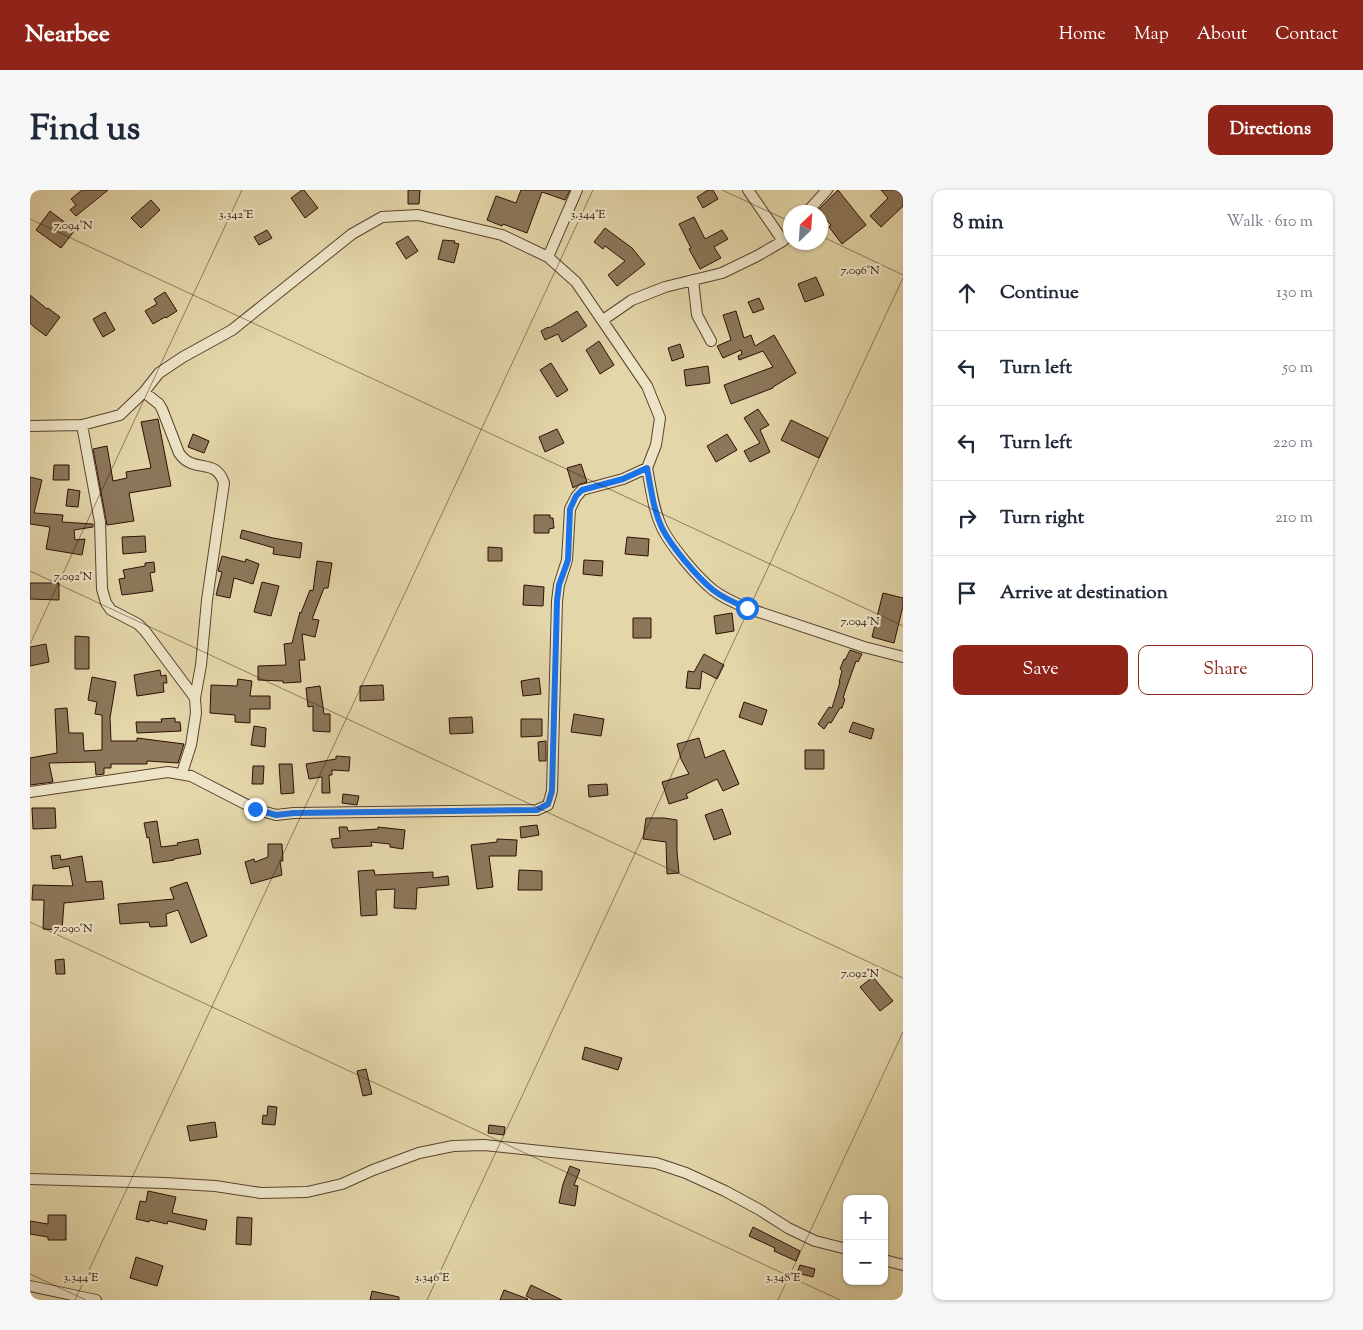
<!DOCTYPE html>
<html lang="en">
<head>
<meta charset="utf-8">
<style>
	body { margin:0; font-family:"Sorts Mill Goudy",serif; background:#f6f6f7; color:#1f2937 }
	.controls { position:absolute; right:15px; bottom:15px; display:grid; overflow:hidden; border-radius:10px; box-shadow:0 1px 4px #0004 }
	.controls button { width:45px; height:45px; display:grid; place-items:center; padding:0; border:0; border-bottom:1px solid #e0e1e3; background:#fff; color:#1f2937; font:25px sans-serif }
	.compass { position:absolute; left:753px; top:15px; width:45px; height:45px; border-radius:50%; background:#fff; box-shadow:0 1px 4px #0004; rotate:25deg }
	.stop { position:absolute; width:15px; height:15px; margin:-11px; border:4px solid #1a73e8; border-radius:50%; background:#fff }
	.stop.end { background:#1a73e8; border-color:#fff; box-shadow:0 1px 5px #0008 }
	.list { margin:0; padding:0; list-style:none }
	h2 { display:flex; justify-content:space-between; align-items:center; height:65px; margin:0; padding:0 20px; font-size:21px }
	h2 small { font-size:16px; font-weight:400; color:#747a83 }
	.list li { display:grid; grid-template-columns:32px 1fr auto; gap:15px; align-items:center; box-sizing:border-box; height:75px; padding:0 20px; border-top:1px solid #e0e1e3 }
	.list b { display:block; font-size:19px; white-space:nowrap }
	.list em { font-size:16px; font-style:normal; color:#747a83 }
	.actions { display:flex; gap:10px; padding:15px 20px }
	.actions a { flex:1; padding:11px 0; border:1px solid #8f2418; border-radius:10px; text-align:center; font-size:18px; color:#8f2418 }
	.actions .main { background:#8f2418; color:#fff }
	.icon { flex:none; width:28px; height:28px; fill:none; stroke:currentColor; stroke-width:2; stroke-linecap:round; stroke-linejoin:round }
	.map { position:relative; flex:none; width:873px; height:1110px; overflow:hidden; border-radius:10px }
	header { display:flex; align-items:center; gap:30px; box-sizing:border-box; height:70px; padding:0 25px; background:#8f2418; color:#fff }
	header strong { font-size:24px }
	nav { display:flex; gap:28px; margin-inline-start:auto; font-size:18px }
	.intro { display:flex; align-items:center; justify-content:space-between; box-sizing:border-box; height:120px; padding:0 30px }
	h1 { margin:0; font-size:35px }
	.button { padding:12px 22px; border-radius:10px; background:#8f2418; color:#fff; font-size:18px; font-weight:700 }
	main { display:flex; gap:30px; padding:0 30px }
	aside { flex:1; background:#fff; border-radius:10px; box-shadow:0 1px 4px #0004 }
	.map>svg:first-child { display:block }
</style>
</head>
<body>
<header>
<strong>Nearbee</strong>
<nav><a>Home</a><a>Map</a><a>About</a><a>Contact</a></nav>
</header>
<div class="intro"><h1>Find us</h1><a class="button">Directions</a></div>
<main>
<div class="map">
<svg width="873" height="1110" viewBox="0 0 873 1110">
	<rect width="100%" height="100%" fill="#e3d6a9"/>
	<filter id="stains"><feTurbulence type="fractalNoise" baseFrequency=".004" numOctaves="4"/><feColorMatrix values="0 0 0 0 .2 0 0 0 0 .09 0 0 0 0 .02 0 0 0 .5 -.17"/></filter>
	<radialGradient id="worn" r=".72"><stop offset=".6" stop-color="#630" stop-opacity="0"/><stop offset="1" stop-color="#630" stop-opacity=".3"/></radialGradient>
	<path fill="#8c775a" stroke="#2d1004" d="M52,0H78L46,26L40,20L46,15L41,9Z
		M272,0H274L288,18L275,28L261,8Z
		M378,0H390L389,14H378Z
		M491,0H540L535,10L512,2L497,43L473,34L472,36L457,30L466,6L486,13Z
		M678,0H683L688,9L673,18L667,7Z
		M808,0L836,35L812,54L799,37L801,35L788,20Z
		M851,0H867L873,7V16L851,37L840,26L858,8Z
		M121,10L130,20L111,38L101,28Z
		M20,21L45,40L31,58L6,40Z
		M664,27L675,49L692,40L698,49L684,57L691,68L670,79L659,59L661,58L649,34Z
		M575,38L602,58L615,74L587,96L578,85L595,71L575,56L573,59L564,52Z
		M237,40L242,48L229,55L224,47Z
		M378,46L388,61L376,69L366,53Z
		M413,50L425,51L424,53L429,54L424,73L408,69Z
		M786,87L794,105L775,112L768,94Z
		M135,102L147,121L136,128L135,127L123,134L115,121L127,114L124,109Z
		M0,105L17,119L18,118L30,127L16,146L4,137L0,133Z
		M729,108L734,119L723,123L718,112Z
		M547,121L557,136L532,152L528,144L515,150L511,141L518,137L519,138Z
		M706,121L714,148L721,145L725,156L744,145L766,183L743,197V198L701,214L694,195L743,177L733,161L709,170L708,166L712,164L711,160L693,168L687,156L701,150L693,125Z
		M75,122L85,140L73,147L63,129Z
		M569,151L584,175L570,184L556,160Z
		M650,154L654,167L642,171L638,158Z
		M521,173L538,200L527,207L510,180Z
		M678,176L680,193L656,196L654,180Z
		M728,219L739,235L730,240L740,262L720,272L714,261L730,253L714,228Z
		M128,229L141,296L99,303L104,331L77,335L63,259L77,256L83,291L97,288L96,282L121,278L111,232Z
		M761,230L798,248L789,268L751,250Z
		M527,239L534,253L515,262L509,247Z
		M163,244L179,251L174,263L158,257Z
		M697,244L707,260L686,272L677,256Z
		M551,274L557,292L550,294L543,298L537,278Z
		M24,275H39V290H23Z
		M0,287L12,290L4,323L33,325L32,332L63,334V337L44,340L45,350L55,349L52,365L16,359L20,337L0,334Z
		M38,299L50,301L48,317L36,316Z
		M504,325H520V328H523L524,338L519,339V343H504Z
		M212,340L243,348L272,353L270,368L243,364L244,358L210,348Z
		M115,346L116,362L93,364L92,347Z
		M597,347L619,349L618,366L595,364Z
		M458,357L472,358V371H458Z
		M192,366L215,372L216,369L229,374L223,394L204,388L200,408L186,405L192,382L188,381Z
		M554,370L573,371L572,386L553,384Z
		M287,371L302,373L298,398H294L282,429L289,430L285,447L272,444L275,470H269L271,492L253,493V491L228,490V476L256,475L254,454L262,453L270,422L271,423L280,400L283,401Z
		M124,372L125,382L120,383L123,401L92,405L89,389L95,388L93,380L115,376V373Z
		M232,392L249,396L241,426L224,422Z
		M0,393H29V410L0,409Z
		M494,395L514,397L513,416L493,415Z
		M853,403L873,408V416L864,453L842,447Z
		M702,423L704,441L686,444L684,426Z
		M603,428H621V448H603Z
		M45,446L59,447V479H45Z
		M16,454L19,472L0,476V457Z
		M820,460L832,464L828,472L826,471L817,496L813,508L815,509L812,518H810L801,533L799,532L794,539L788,534L799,517L802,518L810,492H809L812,481L810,479L814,469L815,470Z
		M674,464L694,475L687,489L672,481L670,499L656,498L658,481L664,482Z
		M130,480L131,486L136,485L137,493H133L134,502L107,506L104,485Z
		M62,487L86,492L80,528L81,551H107V548L154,554L148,573L117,571V574H81V578H74V584L66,585L65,572L19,573L23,592L0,595V568L27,563L25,519L37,518L39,543H53L54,561L72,560V525L65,524L67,512L58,510Z
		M509,488L511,504L493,506L491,491Z
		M208,489L222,491L220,506H240V519H220V533L205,532V525L180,523L181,495L207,496Z
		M353,495L354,510L330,511V496Z
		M290,496L294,524H300V542L283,541V516L278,517L276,498Z
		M714,512L737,520L732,535L709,527Z
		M544,524L574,529L571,546L541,542Z
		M442,527L443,543L420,544L419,528Z
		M145,528V532H150L151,541L107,543L106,532H132L131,529Z
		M491,529H512V546L491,547Z
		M823,532L844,539L841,549L819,542Z
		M224,536L236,538L235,557L221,555Z
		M669,548L675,568L694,560L709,594L693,601L687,589L656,604L658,608L639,614L632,592L659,584L651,569L647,554Z
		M516,551V571H509L508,552Z
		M775,560H794V579H775Z
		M306,566L320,567L319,581L302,580V585H299L300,603H292V587L279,589L276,574L306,569Z
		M249,574H262L264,603L251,604Z
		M223,576H234L233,594H222Z
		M577,594L578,605L559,607L558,595Z
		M313,604L329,606L327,615L312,613Z
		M2,618H25L26,638L3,639Z
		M692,619L701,644L684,650L675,625Z
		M616,628H634L647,630V661L649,683L637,684L636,652L613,649Z
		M127,631L131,657L148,655L147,653L168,649L171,664L144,669V670L123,673L119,647L117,648L114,633Z
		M507,635L509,645L491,648L490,637Z
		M309,637H317L318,641L348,639V637L375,640L373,659L360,657V654L341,652L342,656L303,658L301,649L310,648Z
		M467,649L487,650L486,666H459L463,697L447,699L441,655L467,652Z
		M238,654H252L253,671H250L252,685L221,694L215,672L224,669L225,672L238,667Z
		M30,665L31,670L52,666L56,692L72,691L74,709L34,713L32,740L13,739L14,710H2L3,695L43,696L39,676L23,679L21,666Z
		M344,680L345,685L403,682V688L418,686L419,695L387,698L386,719L364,718L365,699L346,700L347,725L331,726L328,681Z
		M489,680L512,681V700H488Z
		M157,692L177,746L161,753L148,720L136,724L137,736L120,737L119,732L90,734L88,714L144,709L140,698Z
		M34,769L35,784H26L25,770Z
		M843,787L863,811L850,821L830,797Z
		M555,857L592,868L588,880L552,869Z
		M336,879L342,904L333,906L327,881Z
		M238,916L247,917L245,935L232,934L233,925L237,926Z
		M185,932L187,947L160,951L157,936Z
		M459,935L475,937L474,945L458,943Z
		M540,976L550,980L544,995L548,996L545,1016L529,1013L533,994Z
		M118,1001L146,1007L142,1023L177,1030L175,1040L138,1031L137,1034L120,1030L119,1032L106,1029L110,1011L116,1012Z
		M18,1025H36V1050H18V1047L0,1044V1031L18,1034Z
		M207,1027L222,1028L221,1055L206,1054Z
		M723,1037L770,1061L766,1071L744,1061L745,1058L719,1046Z
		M106,1067L133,1076L127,1096L100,1088Z
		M770,1075L785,1079L783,1087L767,1083Z
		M501,1095L532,1110H504L496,1106Z
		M474,1100L498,1109L497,1110H470Z
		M342,1101L369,1107V1110H340Z"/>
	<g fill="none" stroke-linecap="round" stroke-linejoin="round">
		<g stroke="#5a422d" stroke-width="12">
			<path id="street" d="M718,0L753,51
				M777,22L797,0
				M518,67L547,0
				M663,90L667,125L681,151
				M573,130L602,110L635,97L692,83L727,66L753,51L761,42
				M114,202L129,214L132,219L149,263C164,285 185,266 194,293L177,410L171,475L165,508
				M52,235L70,332L72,399L76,413L81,420L108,434L115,441L165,508L166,523L161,555L152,583
				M0,236L52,235L90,225L114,202L129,183L153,167L202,140L322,44L352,27L388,25L472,45L518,67L546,92L617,196L630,228L626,255L617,278L593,289L552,300L546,307L540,319L537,370L529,395L527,411L522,601L518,615L507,620L264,623L246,625L225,619L161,586L138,582L0,602
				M617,278C621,298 623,319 632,338C641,356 667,387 683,400C693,408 705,413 717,418L834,457L873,467
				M0,989L135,993L185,996L231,1003L277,1002L312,994L343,980L389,963L423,956L454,955L626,973L656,983L695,1001L730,1020L758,1038L785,1051L817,1059
				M854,1070L873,1075
				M0,1096L66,1110"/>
		</g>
		<use href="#street" stroke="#ede4c7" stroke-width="10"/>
	</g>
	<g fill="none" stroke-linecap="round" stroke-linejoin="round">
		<path stroke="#1a73e8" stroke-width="6" d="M225,619L246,625L264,623L507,620L518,614L522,601L527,411L529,395L538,370L540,319L546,306L552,300L593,289L617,278C621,298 623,319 632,338C641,356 667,387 683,400C693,408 705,413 717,418"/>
	</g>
	<path fill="none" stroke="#2d1004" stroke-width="1" stroke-opacity="0.45" d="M692,0L761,32M0,29L873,436M791,46L873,85M0,381L873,788M0,454L212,0M0,732L810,1110M0,1084L56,1110M45,1110L563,0M397,1110L873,88M748,1110L873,842"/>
	<g font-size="12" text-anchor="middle" fill="#2d1004" stroke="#ede4c7" stroke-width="4.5" stroke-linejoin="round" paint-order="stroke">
		<text x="206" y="28">3.342°E</text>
		<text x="558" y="28">3.344°E</text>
		<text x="43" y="39">7.094°N</text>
		<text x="830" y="84">7.096°N</text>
		<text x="43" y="390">7.092°N</text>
		<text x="830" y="435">7.094°N</text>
		<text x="43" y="742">7.090°N</text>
		<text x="830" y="787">7.092°N</text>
		<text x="51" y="1091">3.344°E</text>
		<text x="402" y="1091">3.346°E</text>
		<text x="753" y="1091">3.348°E</text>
	</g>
	<rect width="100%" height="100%" filter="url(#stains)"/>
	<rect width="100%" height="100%" fill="url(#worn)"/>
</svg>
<div class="controls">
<button>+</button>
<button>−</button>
</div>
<svg class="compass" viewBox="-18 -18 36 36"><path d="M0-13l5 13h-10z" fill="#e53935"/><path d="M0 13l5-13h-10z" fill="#747a83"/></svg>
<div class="stop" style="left:717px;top:418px"></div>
<div class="stop end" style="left:225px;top:619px"></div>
</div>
<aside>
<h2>8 min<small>Walk · 610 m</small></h2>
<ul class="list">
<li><svg class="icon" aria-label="ahead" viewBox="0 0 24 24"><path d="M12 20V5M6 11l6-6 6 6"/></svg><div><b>Continue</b></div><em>130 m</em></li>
<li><svg class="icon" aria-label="left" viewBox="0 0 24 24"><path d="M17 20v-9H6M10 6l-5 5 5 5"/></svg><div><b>Turn left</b></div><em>50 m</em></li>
<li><svg class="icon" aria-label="left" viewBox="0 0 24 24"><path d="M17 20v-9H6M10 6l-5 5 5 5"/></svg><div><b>Turn left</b></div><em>220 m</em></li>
<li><svg class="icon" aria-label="right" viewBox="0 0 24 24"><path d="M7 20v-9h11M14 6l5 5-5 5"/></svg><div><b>Turn right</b></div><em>210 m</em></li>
<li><svg class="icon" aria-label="arrive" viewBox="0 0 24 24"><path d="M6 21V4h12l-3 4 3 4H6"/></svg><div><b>Arrive at destination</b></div></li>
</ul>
<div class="actions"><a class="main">Save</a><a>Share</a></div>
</aside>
</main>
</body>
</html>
